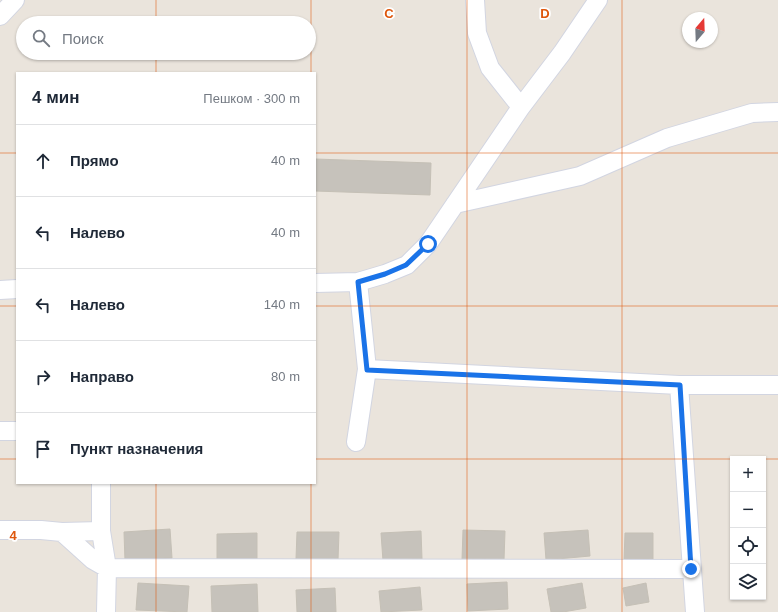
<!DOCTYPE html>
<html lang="ru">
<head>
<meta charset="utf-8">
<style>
	body { margin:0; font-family:Helvetica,sans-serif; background:#f2f2f3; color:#1f2937 }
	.controls { position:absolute; right:12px; bottom:12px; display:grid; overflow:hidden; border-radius:0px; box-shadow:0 1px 3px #0004 }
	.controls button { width:36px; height:36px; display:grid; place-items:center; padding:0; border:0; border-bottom:1px solid #e0e1e3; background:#fff; color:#1f2937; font:20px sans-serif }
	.compass { position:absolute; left:682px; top:12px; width:36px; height:36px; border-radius:50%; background:#fff; box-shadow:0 1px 3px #0004; rotate:19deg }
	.stop { position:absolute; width:12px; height:12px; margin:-9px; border:3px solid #1a73e8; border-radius:50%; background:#fff }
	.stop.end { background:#1a73e8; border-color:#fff; box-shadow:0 1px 4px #0008 }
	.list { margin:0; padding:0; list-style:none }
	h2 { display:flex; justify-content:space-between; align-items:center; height:52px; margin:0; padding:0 16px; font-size:17px }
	h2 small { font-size:13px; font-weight:400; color:#747a83 }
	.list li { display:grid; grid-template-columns:26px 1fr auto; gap:12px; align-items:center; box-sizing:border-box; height:72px; padding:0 16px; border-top:1px solid #e0e1e3 }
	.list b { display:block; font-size:15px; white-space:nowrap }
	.list em { font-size:13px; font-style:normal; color:#747a83 }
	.icon { flex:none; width:22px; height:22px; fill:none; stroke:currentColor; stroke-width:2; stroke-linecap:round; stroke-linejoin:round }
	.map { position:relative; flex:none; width:778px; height:612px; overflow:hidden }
	.search { position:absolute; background:#fff; box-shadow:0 1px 3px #0004; left:16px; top:16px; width:300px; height:44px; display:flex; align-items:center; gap:10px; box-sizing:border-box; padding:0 14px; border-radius:22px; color:#747a83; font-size:15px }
	.panel { position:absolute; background:#fff; box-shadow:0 1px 3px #0004; left:16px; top:72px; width:300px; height:412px; border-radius:0px }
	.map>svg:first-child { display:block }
</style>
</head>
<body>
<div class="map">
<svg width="778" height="612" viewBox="0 0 778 612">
	<rect width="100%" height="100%" fill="#eae4dc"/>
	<path fill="#c6c2bb" stroke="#c5c0b6" d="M315,159L431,163L430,195L315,191Z
		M170,529L172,558L125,561L124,532Z
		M463,530L505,531L504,560H462Z
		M588,530L590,556L546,560L544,533Z
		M421,531L422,559L383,561L381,533Z
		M297,532H339L338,560L296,559Z
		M257,533V560L217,561V534Z
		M625,533H653V562L624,561Z
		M507,582L508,609L468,611L467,584Z
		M138,583L189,586L187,612L136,610Z
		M582,583L586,608L563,612H551L547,589Z
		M646,583L649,602L626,606L623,588Z
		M257,584L258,612H212L211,586Z
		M420,587L422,610L381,612L379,591Z
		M335,588L336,612H297L296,590Z"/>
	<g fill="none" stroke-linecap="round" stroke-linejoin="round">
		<g stroke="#d2d5e1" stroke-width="20">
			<path id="minor" d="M475,0L477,33L490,68L521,107
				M0,16L15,0
				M455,204L580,176L667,138L752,113L778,112
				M315,283L358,282L385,274L407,265L428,244L521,107L562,53L598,0
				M0,290L17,289
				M367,369L679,385H778
				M679,385L695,612
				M0,431H17
				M356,442L367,369L358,282
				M101,483V531L107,568L106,612
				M0,530H41L62,532L93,560L107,568L691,569
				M62,532L101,531"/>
		</g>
		<use href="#minor" stroke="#fff" stroke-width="18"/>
	</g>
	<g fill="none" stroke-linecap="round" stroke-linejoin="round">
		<path stroke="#1a73e8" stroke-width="5" d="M428,244L406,265L385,274L358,282L367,370L680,385L691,569"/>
	</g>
	<path fill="none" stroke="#de570d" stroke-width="1" stroke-opacity="0.55" d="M156,0V23M311,0V73M467,0V612M622,0V612M156,53V73M0,153H17M315,153H778M0,306H17M315,306H778M0,459H17M315,459H733M733,459H763M763,459H778M156,483V612M311,483V612"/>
	<g font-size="13" text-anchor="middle" font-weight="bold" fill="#de570d" stroke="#fff" stroke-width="3.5" stroke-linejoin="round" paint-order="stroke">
		<text x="389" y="18">C</text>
		<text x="545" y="18">D</text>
		<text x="13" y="540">4</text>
	</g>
</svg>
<div class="controls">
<button>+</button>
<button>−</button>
<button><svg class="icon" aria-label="locate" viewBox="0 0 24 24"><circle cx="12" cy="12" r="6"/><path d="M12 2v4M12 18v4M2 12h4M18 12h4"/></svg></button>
<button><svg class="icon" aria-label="layers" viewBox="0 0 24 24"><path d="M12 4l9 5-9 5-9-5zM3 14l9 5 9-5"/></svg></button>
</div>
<svg class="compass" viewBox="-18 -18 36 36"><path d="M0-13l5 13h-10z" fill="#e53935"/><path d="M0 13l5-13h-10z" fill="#747a83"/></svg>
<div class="stop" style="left:428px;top:244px"></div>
<div class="stop end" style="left:691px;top:569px"></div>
<div class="search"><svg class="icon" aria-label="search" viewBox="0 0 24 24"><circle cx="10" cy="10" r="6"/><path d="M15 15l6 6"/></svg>Поиск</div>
<section class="panel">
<h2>4 мин<small>Пешком · 300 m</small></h2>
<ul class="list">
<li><svg class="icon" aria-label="ahead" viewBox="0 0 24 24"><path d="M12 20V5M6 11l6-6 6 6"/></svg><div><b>Прямо</b></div><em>40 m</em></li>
<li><svg class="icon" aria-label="left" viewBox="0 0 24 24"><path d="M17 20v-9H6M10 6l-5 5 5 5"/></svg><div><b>Налево</b></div><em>40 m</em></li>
<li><svg class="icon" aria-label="left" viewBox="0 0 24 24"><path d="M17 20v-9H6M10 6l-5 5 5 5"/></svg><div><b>Налево</b></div><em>140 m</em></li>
<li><svg class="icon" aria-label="right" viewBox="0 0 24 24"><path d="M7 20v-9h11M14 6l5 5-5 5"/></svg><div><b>Направо</b></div><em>80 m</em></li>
<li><svg class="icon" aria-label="arrive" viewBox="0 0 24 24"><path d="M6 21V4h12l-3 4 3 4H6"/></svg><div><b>Пункт назначения</b></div></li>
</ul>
</section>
</div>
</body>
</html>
